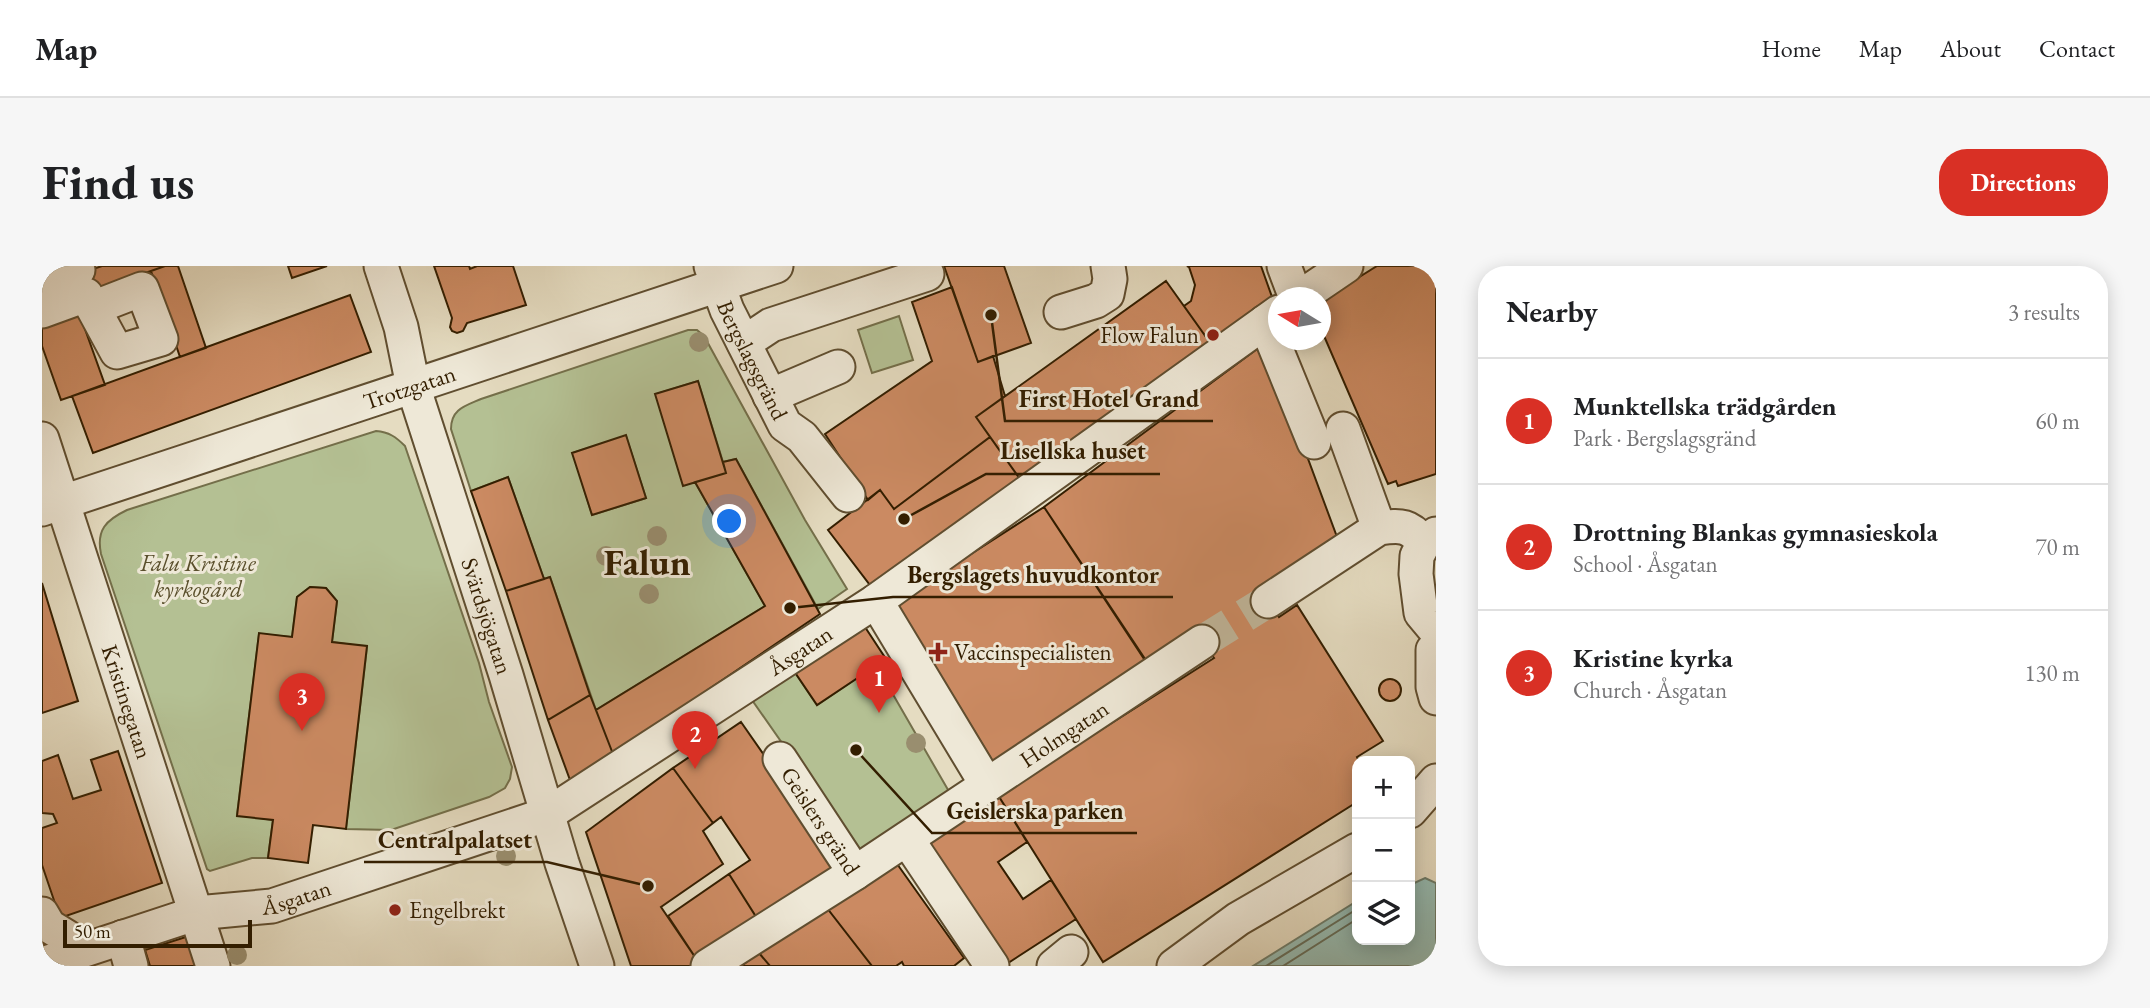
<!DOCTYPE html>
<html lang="en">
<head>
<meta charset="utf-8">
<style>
	body { margin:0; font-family:"EB Garamond",serif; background:#f6f6f6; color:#202124 }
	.controls { position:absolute; right:21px; bottom:21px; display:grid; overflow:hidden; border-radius:14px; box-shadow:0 4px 18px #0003 }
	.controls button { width:63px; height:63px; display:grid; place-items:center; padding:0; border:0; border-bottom:2px solid #e0e0e0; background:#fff; color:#202124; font:35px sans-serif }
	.compass { position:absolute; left:1226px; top:21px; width:63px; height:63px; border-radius:50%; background:#fff; box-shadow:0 4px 18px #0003; rotate:281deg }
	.scale { position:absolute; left:21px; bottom:18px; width:189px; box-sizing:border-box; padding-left:7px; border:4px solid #331e00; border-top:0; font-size:19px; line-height:24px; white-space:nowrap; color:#331e00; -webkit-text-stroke:5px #eee8d7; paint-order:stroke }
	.you { position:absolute; left:688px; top:256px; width:24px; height:24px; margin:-18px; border:5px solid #fff; border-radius:50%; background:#1a73e8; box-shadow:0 0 0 10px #1a73e833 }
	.badge { display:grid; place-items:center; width:46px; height:46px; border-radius:50%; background:#d93025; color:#fff; font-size:23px; font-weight:700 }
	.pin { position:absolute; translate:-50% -58px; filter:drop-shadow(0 2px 4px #0008) }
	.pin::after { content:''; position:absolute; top:37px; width:24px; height:21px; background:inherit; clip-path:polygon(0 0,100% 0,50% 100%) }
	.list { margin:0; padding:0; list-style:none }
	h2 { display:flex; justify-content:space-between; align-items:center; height:91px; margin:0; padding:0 28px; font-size:30px }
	h2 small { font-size:23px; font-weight:400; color:#757577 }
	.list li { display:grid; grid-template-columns:46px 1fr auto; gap:21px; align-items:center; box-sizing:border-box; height:126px; padding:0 28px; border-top:2px solid #e0e0e0 }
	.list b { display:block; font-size:26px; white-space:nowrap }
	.list p { margin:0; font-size:23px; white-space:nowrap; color:#757577 }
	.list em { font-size:23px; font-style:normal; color:#757577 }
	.icon { flex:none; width:38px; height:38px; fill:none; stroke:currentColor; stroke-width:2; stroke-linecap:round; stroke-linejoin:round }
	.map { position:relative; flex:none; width:1394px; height:700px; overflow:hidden; border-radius:28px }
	header { display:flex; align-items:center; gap:42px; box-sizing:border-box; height:98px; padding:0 35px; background:#fff; border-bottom:2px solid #e0e0e0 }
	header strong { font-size:33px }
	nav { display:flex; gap:38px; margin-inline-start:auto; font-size:24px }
	.intro { display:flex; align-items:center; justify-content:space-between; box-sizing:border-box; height:168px; padding:0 42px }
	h1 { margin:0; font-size:49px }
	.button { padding:18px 32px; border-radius:28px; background:#d93025; color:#fff; font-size:24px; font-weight:700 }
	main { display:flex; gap:42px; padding:0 42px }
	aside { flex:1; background:#fff; border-radius:28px; box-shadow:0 4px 18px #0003 }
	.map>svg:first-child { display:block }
</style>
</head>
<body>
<header>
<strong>Map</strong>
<nav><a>Home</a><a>Map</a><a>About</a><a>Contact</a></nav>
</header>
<div class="intro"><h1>Find us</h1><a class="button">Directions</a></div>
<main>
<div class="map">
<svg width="1394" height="700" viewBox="0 0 1394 700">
	<rect width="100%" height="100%" fill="#e5dcc1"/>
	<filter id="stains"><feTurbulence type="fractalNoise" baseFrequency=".00286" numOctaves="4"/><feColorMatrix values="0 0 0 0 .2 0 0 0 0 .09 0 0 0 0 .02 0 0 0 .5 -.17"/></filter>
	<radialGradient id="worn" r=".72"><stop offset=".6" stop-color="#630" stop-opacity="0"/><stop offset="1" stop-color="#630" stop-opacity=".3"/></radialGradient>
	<path fill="#b4c093" stroke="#746f4a" stroke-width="2" fill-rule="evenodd" d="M857,50L871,94L830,107L816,64Z
		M646,64H655L662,70L763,254L805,323L776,343L694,193L681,196L656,115L614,128L653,216L723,340L554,444L508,311L502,313L466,211L429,225L409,163C409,143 423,140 439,133ZM584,170L604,232L550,249L531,187Z
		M334,165C347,166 354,171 363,180L437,397L447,436L470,501L468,513L463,522L447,531L349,564L304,563L325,381L290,376L295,335L284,322L268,321L255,331L250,371L217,368L195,549L231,554L226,592H210L168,605L165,603L59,288C54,264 64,254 85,244Z
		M834,399L909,529L819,590L710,434L752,405L775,439Z"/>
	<path fill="#96bcb3" stroke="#6e7d6b" stroke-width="2" d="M1383,612L1394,617V700H1211L1315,635V674H1368V619Z"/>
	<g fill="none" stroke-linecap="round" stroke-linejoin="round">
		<path stroke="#646d5a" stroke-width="2" d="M1224,700L1315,643
			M1241,700L1315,653"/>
	</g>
	<path fill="#cb8a62" stroke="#331e00" stroke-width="2" d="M60,0H123L55,24L48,4Z
		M123,0H136L164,82L138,91L109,5Z
		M246,0H285L250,12Z
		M392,0H427L428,3L435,0H471L484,39L425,57L421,65L415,67L410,65L408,61L410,52Z
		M902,0H962L989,77L936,96Z
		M1145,0H1219L1230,31L1169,78L1142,40L1149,35L1153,19L1147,1Z
		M1335,0H1394V208L1356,220L1354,215L1346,218L1279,63V35Z
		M1124,15L1169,78L978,213L934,151Z
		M910,21L936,96L951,90L963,130L934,151L948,171L852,243L838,224L826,234L783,168L890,95L870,36Z
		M308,29L329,86L51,187L30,130Z
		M34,38L63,119L19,134L0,80V50Z
		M1223,77L1298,279L1221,327L1237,351L1255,339L1341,475L1315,491L1317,495H1315V536L1061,696L956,529L1172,392L1153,367L1104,396L1002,241Z
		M656,115L684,207L641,220L613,128Z
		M584,169L604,232L550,249L530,187Z
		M948,171L978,213L831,323L786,264L838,224L852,243Z
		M694,193L778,348L571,488L554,444L723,340L653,216L684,207L681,196Z
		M466,211L502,313L464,325L429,225Z
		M1002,241L1107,399L951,496L854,336Z
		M508,311L548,429L506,454L464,325Z
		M0,317L36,435L0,447Z
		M268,321L284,322L295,335L290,376L325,380L304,563L271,559L266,597L226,592L231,554L195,550L217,367L250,371L255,331Z
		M821,358L844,393L775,439L752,405Z
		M1337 424a11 11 0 1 1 22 0a11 11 0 1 1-22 0Z
		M548,429L571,488L528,514L506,454Z
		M699,456L800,601L718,657L687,608L708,594L679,551L671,557L631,502Z
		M76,485L120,617L18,652L0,599V562L15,557L11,548L0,547V495L16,489L31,533L59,524L49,494Z
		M631,502L671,557L661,565L681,598L619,641L657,697L653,700H589L544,566Z
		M956,529L985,576L956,596L981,633L1009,614L1034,653L963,699L883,577Z
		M853,595L922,692L912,700H862L860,696L854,700H830L785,642Z
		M687,608L718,657L657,697L626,650Z
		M785,642L830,700H728L717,687Z
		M150,669L160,700H108L103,684Z
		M717,687L728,700H699Z"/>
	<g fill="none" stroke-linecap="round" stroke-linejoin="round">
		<path stroke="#c1b69a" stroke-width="33" stroke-dasharray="33 17" stroke-linecap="butt" d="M1160,376L1226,335"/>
		<g stroke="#604e30" stroke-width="37">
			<g id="minor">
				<path id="s1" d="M339,0L359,61L371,120L464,409L520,597L555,700"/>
				<path id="s2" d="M669,0L685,44L743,159L760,171L806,229"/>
				<path d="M1242,0L1254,32"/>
				<path d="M0,18L36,4L35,0"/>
				<path d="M1257,32L1304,0"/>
				<path d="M0,45L44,29L75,86L119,73L100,23L51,42"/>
				<path d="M1019,46L1054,35L1065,28L1068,13L1066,0"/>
				<path d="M1223,56L1272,176"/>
				<path d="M702,77L729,59L885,8"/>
				<path d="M728,130L796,101"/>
				<path d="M1301,163L1337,262"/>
				<path id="s3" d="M0,173L171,700"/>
				<path id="s4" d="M0,243L734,0"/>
				<path d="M1394,268L1382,277L1375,290L1374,308L1379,347L1394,365"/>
				<path d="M834,335L945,519"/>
				<path d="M1226,335L1337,262C1360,259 1367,259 1382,277"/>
				<path d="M1394,381L1391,384V421L1394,432"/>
				<path id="s5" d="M738,493L813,607"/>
				<path d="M1368,545L1394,515"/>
				<path d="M865,573L950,700"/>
				<path d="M0,648L7,660L25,671L31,688"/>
				<path d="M81,671L89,700"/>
				<path id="s6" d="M0,698L155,647L230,640L506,548L834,335L1237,46"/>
				<path id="s7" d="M666,700L813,607L1160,376"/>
				<path d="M1012,700L1029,686"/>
				<path d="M1132,700L1196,653L1315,584"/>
			</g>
		</g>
		<use href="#minor" stroke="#eee8d7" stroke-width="33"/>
	</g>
	<g fill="#998e6f">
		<circle cx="657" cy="76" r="10"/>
		<circle cx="615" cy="270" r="10"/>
		<circle cx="564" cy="290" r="10"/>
		<circle cx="607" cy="328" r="10"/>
		<circle cx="839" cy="418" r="10"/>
		<circle cx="874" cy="477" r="10"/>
		<circle cx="464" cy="590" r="10"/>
		<circle cx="195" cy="689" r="10"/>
	</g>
	<g fill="#8f2418" stroke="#eee8d7" stroke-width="2.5">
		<circle cx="1171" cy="69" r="7"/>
		<path d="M892.5 375.5h7v7h7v7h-7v7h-7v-7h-7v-7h7z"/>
		<circle cx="353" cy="644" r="7"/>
	</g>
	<g text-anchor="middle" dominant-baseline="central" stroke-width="6" stroke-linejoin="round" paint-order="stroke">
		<g font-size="23" fill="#331e00" stroke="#eee8d7" text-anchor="start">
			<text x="1157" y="69" text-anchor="end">Flow Falun</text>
			<text x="912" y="386">Vaccinspecialisten</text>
			<text x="367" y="644">Engelbrekt</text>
		</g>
		<g font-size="23" fill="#331e00" stroke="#eee8d7">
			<text stroke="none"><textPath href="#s2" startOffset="103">Bergslagsgränd</textPath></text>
			<text stroke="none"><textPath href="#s4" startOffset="387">Trotzgatan</textPath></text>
			<text stroke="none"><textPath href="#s1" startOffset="366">Svärdsjögatan</textPath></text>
			<text stroke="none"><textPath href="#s6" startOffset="830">Åsgatan</textPath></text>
			<text stroke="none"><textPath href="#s3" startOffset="276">Kristinegatan</textPath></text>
			<text stroke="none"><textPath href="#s7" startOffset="425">Holmgatan</textPath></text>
			<text stroke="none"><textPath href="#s5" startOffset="74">Geislers gränd</textPath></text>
			<text stroke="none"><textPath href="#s6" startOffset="264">Åsgatan</textPath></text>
		</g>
		<g font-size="23" font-style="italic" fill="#5a4f2c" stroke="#eee8d7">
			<text x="156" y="297">Falu Kristine<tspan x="156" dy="26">kyrkogård</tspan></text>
		</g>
		<g font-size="37" font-weight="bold" fill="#331e00" stroke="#eee8d7">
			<text x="605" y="296">Falun</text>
		</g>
	</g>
	<path fill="none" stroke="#331e00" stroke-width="2.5" d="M949 49L963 155H1171M862 253L944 208H1118M748 342L851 331H1131M814 484L890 567H1095M606 620L505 596H322"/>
	<g fill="#331e00" stroke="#eee8d7" stroke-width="2.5">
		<circle cx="949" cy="49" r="7"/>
		<circle cx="862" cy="253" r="7"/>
		<circle cx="748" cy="342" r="7"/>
		<circle cx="814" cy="484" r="7"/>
		<circle cx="606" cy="620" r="7"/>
	</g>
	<g font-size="24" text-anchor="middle" font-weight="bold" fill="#331e00" stroke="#eee8d7" stroke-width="6" stroke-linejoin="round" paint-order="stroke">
		<text x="1067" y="141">First Hotel Grand</text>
		<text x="1031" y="193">Lisellska huset</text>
		<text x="991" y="317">Bergslagets huvudkontor</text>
		<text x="993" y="553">Geislerska parken</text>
		<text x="413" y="582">Centralpalatset</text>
	</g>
	<rect width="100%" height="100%" filter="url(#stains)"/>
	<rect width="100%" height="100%" fill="url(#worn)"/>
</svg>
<div class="controls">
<button>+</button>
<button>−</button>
<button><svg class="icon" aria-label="layers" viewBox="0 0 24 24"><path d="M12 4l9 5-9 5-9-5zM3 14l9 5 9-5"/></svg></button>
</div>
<svg class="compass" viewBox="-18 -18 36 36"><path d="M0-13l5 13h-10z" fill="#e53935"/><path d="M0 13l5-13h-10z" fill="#757577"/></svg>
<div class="scale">50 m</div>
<div class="you"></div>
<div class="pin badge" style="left:837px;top:447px">1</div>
<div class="pin badge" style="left:653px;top:503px">2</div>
<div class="pin badge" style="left:260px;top:465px">3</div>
</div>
<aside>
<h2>Nearby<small>3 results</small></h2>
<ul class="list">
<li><span class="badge">1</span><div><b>Munktellska trädgården</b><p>Park · Bergslagsgränd</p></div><em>60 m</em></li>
<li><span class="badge">2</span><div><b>Drottning Blankas gymnasieskola</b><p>School · Åsgatan</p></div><em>70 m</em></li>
<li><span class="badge">3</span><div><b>Kristine kyrka</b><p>Church · Åsgatan</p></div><em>130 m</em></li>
</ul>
</aside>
</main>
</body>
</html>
